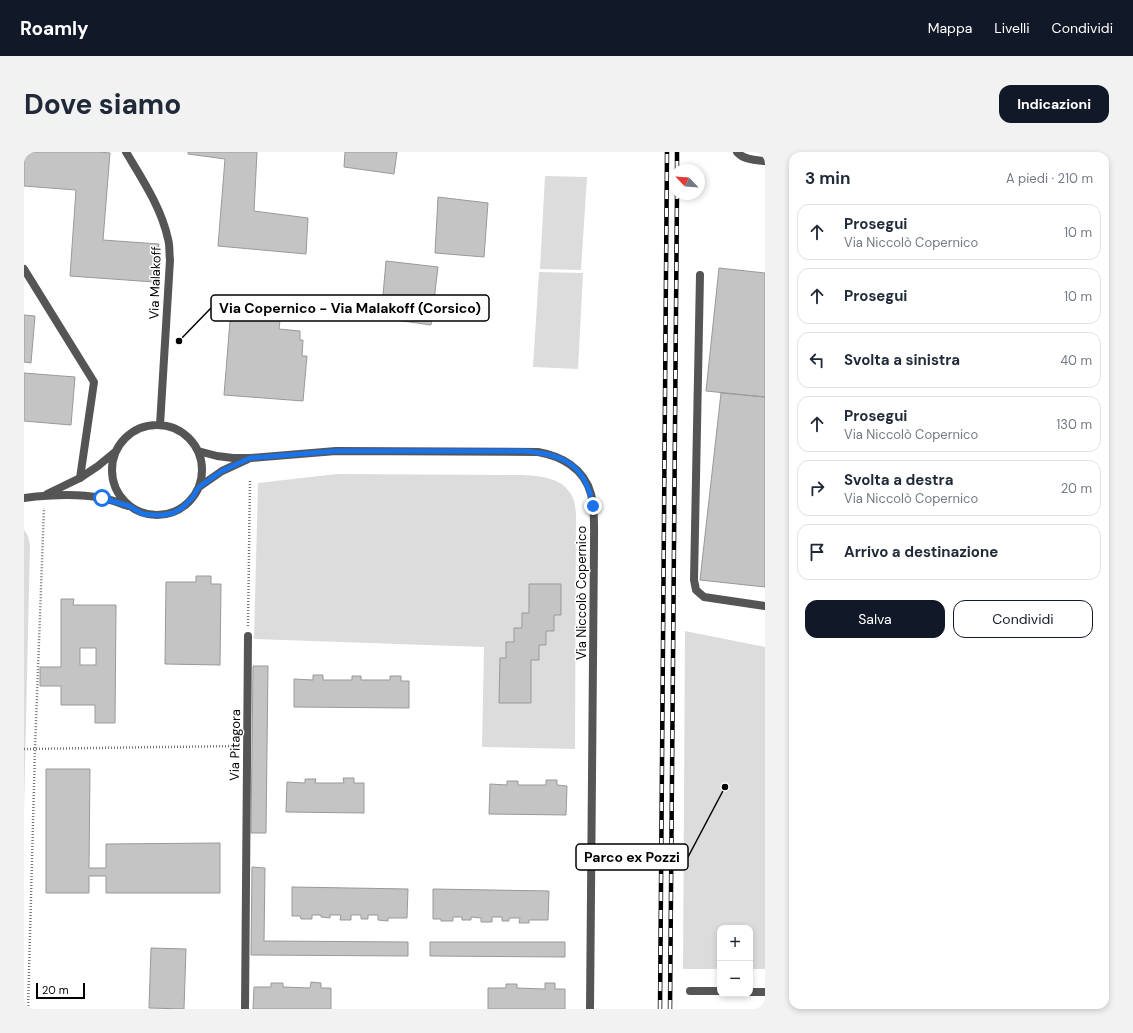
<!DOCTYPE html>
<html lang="it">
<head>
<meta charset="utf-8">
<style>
	body { margin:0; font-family:"DM Sans",sans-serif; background:#f2f2f3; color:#1f2937 }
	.controls { position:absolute; right:12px; bottom:12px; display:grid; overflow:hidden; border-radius:8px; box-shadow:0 2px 6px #0003 }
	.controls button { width:36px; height:36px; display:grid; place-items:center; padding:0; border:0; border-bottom:1px solid #e0e1e3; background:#fff; color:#1f2937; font:20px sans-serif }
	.compass { position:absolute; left:645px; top:12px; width:36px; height:36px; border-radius:50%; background:#fff; box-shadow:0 2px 6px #0003; rotate:295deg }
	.scale { position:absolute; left:12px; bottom:10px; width:49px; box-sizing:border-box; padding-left:4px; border:2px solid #000; border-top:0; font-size:11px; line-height:14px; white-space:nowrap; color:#000; -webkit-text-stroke:3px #fff; paint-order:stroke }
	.stop { position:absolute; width:12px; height:12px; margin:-9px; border:3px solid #1a73e8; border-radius:50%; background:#fff }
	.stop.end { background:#1a73e8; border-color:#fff; box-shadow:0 1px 4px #0008 }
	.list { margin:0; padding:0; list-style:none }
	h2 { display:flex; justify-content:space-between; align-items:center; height:52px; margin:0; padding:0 16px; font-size:17px }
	h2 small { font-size:13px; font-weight:400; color:#747a83 }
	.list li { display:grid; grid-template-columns:26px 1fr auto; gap:12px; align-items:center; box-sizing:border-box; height:56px; margin:0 8px 8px; padding:0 8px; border:1px solid #e0e1e3; border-radius:12px }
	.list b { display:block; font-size:15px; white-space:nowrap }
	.list p { margin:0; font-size:13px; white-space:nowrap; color:#747a83 }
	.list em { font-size:13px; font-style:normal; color:#747a83 }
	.actions { display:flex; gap:8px; padding:12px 16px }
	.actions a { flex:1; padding:9px 0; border:1px solid #111827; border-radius:12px; text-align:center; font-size:14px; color:#111827 }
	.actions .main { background:#111827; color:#fff }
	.icon { flex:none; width:22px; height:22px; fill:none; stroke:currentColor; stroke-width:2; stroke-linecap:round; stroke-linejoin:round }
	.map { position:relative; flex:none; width:741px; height:857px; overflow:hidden; border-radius:12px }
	header { display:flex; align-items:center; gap:24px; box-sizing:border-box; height:56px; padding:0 20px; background:#111827; color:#fff }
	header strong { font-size:19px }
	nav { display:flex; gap:22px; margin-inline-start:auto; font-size:14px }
	.intro { display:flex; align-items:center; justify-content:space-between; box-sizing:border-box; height:96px; padding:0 24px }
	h1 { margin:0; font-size:28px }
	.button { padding:10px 18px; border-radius:12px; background:#111827; color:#fff; font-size:14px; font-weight:700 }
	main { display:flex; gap:24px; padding:0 24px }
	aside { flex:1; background:#fff; border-radius:12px; box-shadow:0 2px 6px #0003 }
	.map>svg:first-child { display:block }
</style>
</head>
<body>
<header>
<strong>Roamly</strong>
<nav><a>Mappa</a><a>Livelli</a><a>Condividi</a></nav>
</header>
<div class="intro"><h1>Dove siamo</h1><a class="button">Indicazioni</a></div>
<main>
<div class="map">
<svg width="741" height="857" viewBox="0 0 741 857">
	<rect width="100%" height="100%" fill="#fff"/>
	<path fill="#dcdcdc" d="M521,24L563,25L557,118L516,117Z
		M515,120L559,121L554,217L509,215Z
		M313,322L499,323C518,324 539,326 548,344C551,349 551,355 552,360L551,597L458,595L460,495L230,487L234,331Z
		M0,378L4,384L6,393L0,659Z
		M661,479L741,495V817H726V776H696V817H659Z"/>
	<path fill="#c4c4c4" stroke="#999" fill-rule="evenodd" d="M0,0H75L86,1L79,88L135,92L130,130L46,124L52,38L0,34Z
		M164,0H233L230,59L284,66L282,102L194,94L201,7L164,2Z
		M321,0H373L370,22L320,15Z
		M414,45L464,51L460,105L411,101Z
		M362,109L414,115L407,173L357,166Z
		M695,116L741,121V245L682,239Z
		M212,152L241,154V159L257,160L255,177L276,179V188H279L278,204H283L279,249L200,243L206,169H210Z
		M0,163L11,164L7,211L0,210Z
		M0,221L51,225L47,273L0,269Z
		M697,241L741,245V435L676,428Z
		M172,424H187V432H197L196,513L141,512L142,430H172Z
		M505,432H537V463H530V479H522V493H515V508H507V551H475L476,506H482V490H490V476H498V461H505Z
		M37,447H50L49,453H92L91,571H71V553H37V534H16V515H37ZM56,496H72V513H56Z
		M229,514H244L242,681H227Z
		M289,523H299V528H328V524H337V528H366V524H377V529H385V556L270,555V527L289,528Z
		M22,617H66L65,716H82V692L196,691V741H82V724H65V741H22Z
		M319,626H330V631H340V661L262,660L263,630L281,631V627H292L291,631H320Z
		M522,628H533V633L543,634L542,663L465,662L466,632L483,633V629H494V633H522Z
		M228,715L241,716L240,789L384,790V804L227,803Z
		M268,735L384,737L383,766H364V769L354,768V763H344V767H337V763H327V768H316L317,763H306V766L297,765V763H288V767H277L276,764H268Z
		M409,737L525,739L524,768H505V771H495L496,766H485V769H478V765H468V770H457V766L447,765V768H438V765H429V769H417V767H409Z
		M406,790H541V805L406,804Z
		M127,796L162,797L160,857L125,856Z
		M287,830L297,831V836H307V857H229L230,835H247V831H259V835L286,836Z
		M521,831H531V837H541V857H464V836H482V832H493V836L521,837Z"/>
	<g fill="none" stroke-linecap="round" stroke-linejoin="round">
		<path stroke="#777" stroke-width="2.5" stroke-dasharray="1 2" stroke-linecap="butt" d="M224,474L226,329
			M0,597L211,594
			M4,857L11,597L20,356"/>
		<path stroke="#555" stroke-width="8" d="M713,0C720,8 731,8 741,9
			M0,117L70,230L56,326
			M676,123L670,428L672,438L680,445L741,454
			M666,839H696
			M726,840H741"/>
		<path stroke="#555" stroke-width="8" d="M221,857L224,484"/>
		<path stroke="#555" stroke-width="8" d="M102,0C118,27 137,55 144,87C146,93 145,101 146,108L136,273
			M88 318a45 45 0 1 1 90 0a45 45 0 1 1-90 0Z
			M174,299L193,304L209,306H227L312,299L514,300C537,304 560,316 567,342C571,358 570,375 570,392L566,857
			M175,335L198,319L224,307
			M23,342L56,326L74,314L91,300
			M0,346C25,343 52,341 77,346C86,347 95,351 104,354"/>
		<g stroke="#000" stroke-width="4.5">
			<path id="rail" d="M653,18V0
				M636,857L643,0
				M646,857L653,42"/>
		</g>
		<use href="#rail" stroke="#fff" stroke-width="3" stroke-dasharray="9" stroke-linecap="butt"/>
	</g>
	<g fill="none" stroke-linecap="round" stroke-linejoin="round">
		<path stroke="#1a73e8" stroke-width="5" d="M78,346L105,354L119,362L130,363H139L149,361L158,356L168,346L175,335L198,319L226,306L312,299H498C537,301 562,312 569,354"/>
	</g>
	<g text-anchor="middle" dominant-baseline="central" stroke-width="3" stroke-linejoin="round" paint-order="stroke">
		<g font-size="13" fill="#000" stroke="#fff">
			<text transform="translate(131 131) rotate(-88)">Via Malakoff</text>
			<text transform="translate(557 441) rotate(-90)">Via Niccolò Copernico</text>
			<text transform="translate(211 593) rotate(-89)">Via Pitagora</text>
		</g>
	</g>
	<path fill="none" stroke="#000" stroke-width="1.5" d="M155 189L187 156M701 635L664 705"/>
	<g fill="#000" stroke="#fff" stroke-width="1.5">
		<circle cx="155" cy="189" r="4"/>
		<circle cx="701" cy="635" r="4"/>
	</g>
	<g fill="#fff" stroke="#000" stroke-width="1.5">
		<rect x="187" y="143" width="278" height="26" rx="4"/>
		<rect x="552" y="692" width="112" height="26" rx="4"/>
	</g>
	<g font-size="14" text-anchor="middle" font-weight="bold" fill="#000">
		<text x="326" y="161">Via Copernico - Via Malakoff (Corsico)</text>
		<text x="608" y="710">Parco ex Pozzi</text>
	</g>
</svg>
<div class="controls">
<button>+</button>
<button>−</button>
</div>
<svg class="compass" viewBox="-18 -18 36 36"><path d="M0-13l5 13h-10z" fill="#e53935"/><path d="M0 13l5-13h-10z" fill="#747a83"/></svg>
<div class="scale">20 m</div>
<div class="stop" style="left:78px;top:346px"></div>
<div class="stop end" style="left:569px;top:354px"></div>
</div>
<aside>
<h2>3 min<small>A piedi · 210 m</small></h2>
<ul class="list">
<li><svg class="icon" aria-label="ahead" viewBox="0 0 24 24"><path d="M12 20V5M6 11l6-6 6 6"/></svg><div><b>Prosegui</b><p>Via Niccolò Copernico</p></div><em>10 m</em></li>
<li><svg class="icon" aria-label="ahead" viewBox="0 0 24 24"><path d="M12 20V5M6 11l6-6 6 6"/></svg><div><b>Prosegui</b></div><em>10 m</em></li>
<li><svg class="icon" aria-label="left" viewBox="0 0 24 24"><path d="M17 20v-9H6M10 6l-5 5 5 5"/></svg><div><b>Svolta a sinistra</b></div><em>40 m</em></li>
<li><svg class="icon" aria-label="ahead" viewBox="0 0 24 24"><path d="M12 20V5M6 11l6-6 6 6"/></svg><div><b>Prosegui</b><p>Via Niccolò Copernico</p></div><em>130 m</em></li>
<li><svg class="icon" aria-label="right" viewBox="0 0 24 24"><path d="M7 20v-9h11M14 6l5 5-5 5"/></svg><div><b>Svolta a destra</b><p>Via Niccolò Copernico</p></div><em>20 m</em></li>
<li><svg class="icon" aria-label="arrive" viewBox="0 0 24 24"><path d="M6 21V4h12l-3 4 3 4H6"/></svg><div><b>Arrivo a destinazione</b></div></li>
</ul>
<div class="actions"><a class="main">Salva</a><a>Condividi</a></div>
</aside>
</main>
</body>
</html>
